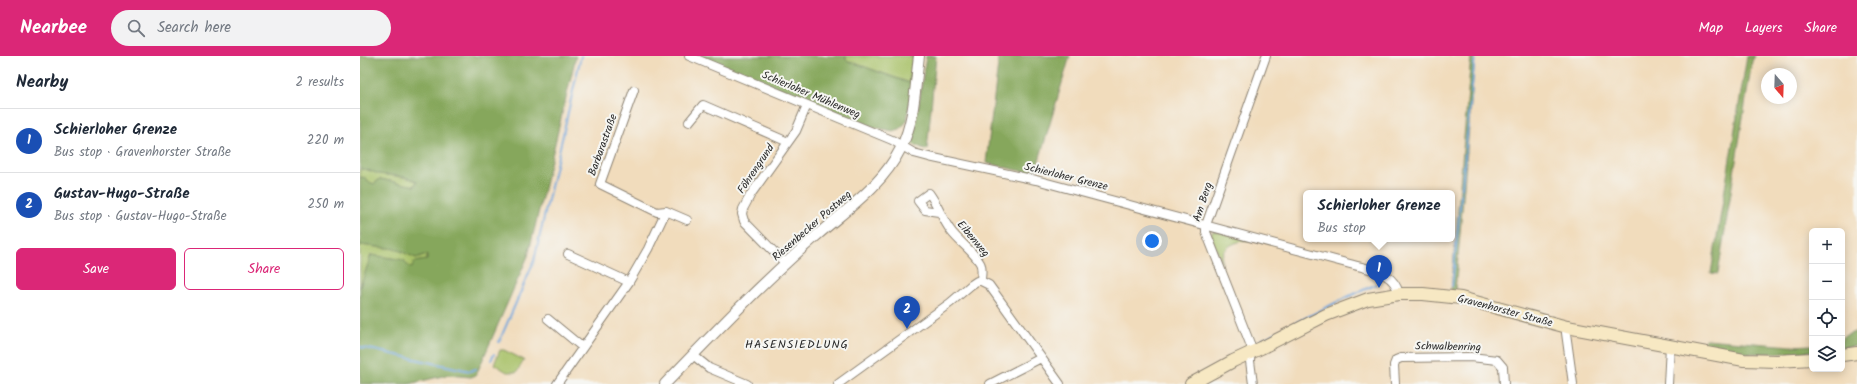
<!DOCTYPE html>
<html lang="en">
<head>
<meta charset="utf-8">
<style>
	body { margin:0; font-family:Kalam,sans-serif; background:#f2f2f3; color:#1f2937 }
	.controls { position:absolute; right:12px; bottom:12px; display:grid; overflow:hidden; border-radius:6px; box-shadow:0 2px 10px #0003 }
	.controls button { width:36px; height:36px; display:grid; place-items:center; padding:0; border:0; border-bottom:1px solid #e0e1e3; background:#fff; color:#1f2937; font:20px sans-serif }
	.compass { position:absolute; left:1401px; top:12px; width:36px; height:36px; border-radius:50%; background:#fff; box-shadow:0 2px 10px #0003; rotate:161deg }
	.you { position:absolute; left:792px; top:185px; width:14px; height:14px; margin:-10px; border:3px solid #fff; border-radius:50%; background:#1a73e8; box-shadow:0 0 0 6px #1a73e833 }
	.badge { display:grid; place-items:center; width:26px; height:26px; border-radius:50%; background:#db2777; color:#fff; font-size:13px; font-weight:700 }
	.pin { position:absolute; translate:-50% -33px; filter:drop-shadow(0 1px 2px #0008) }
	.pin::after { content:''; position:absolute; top:21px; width:14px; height:12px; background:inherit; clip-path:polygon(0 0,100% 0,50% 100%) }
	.popup { position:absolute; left:943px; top:134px; width:152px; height:52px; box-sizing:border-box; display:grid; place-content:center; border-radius:6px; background:#fff; filter:drop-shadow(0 1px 3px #0005); font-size:13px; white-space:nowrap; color:#747a83 }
	.popup b { font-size:15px; color:#1f2937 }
	.popup::after { content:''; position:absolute; left:50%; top:100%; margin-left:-8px; border:8px solid transparent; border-top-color:#fff }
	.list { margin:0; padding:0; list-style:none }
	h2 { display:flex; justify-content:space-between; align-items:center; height:52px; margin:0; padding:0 16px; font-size:17px }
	h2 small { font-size:13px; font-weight:400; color:#747a83 }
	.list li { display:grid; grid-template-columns:26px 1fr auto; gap:12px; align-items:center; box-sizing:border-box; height:64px; padding:0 16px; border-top:1px solid #e0e1e3 }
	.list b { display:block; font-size:15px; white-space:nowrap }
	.list p { margin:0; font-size:13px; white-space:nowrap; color:#747a83 }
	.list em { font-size:13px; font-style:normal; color:#747a83 }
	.actions { display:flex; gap:8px; padding:12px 16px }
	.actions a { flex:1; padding:9px 0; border:1px solid #db2777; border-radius:6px; text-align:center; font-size:14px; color:#db2777 }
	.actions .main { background:#db2777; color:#fff }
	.icon { flex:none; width:22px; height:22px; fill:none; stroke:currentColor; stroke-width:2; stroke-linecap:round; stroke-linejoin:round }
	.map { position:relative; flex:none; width:1497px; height:328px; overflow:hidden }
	header { display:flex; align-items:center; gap:24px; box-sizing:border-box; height:56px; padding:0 20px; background:#db2777; color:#fff }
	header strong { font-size:19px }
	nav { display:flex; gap:22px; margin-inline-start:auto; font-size:14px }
	.search { width:280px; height:36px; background:#f2f2f3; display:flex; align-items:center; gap:10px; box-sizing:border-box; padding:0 14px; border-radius:22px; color:#747a83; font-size:15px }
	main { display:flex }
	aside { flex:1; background:#fff }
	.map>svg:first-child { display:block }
</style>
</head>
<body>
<header>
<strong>Nearbee</strong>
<div class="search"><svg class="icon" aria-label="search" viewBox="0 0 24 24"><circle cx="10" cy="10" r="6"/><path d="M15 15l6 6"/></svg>Search here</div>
<nav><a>Map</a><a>Layers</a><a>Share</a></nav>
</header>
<main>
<aside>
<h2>Nearby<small>2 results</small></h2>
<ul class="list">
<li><span class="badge" style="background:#1a4fb4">1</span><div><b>Schierloher Grenze</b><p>Bus stop · Gravenhorster Straße</p></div><em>220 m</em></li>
<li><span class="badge" style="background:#1a4fb4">2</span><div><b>Gustav-Hugo-Straße</b><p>Bus stop · Gustav-Hugo-Straße</p></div><em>250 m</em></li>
</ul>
<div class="actions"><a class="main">Save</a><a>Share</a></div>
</aside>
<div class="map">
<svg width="1497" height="328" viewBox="0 0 1497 328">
	<rect width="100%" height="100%" fill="#f6f6f2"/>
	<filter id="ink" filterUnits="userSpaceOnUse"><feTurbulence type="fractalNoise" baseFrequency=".025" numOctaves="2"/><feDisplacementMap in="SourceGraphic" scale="8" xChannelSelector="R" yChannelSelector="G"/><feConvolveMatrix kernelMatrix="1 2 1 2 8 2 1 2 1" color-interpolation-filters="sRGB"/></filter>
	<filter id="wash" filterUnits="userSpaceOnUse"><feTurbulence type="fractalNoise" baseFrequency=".012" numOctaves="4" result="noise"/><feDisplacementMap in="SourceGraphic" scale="16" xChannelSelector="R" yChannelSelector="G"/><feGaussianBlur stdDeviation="0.9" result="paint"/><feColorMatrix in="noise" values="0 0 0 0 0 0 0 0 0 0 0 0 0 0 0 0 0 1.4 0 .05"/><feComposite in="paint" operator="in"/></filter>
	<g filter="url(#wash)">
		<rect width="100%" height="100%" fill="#f1dcbc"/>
		<path fill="#a8c167" stroke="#6a7649" d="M486,0H553L550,27L486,4Z
			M0,113C8,113 12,116 19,118C32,120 44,120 57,125L55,130L20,123L14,128L6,125V122L0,121Z
			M855,175L889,184C875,185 859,192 862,208L851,180L852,176Z
			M0,189L36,193L56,202L67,198V204L54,206L52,212L47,209L44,204L11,199L0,232Z
			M140,294H144L164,304L157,316H147L134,308Z"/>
		<path fill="#86a75c" stroke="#586944" d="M0,0H216L168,200L116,319L111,321L87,319L49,328H0V231L11,199L44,204L47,209L52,212L54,206L67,204V198L56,202L36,193L0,189V121L6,122L7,125L14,128L20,123L55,130L57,125C44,119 32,120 19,118C12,116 8,113 0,113Z
			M339,0H486V4L549,27L553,0H556L547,65L540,73L533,75L513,71Z
			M566,0H576L567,94L550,87L556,67Z
			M639,0H710L675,118L626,107Z
			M1111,0H1115L1095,236L1091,235Z
			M1387,0H1395L1392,5L1358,218L1351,217Z
			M1497,275V290L1482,292V281Z
			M1345,283L1431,290L1452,289V295C1428,298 1363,300 1343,288Z"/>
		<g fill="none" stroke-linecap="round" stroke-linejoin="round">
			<path stroke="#6ca3da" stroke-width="2" d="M1092,230L1115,0
				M139,286L174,205L221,0
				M896,287L985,242L1017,228
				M0,291L110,315L116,313
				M131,304L134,298"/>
		</g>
	</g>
	<g filter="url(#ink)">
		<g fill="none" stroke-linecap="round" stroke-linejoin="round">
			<g stroke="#8e8474" stroke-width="10">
				<path id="minor" d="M329,0L532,84L554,97L569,101L676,124L990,208C1010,214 1034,215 1039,238
					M274,34L240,128L297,156L306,155
					M329,66L343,49L428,86
					M579,156L565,154L558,145L569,137C578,149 582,163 591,175C599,186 613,195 620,207C623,212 621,219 621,225
					M208,198L269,226
					M426,208L384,165L382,158L383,153L391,138L436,75L447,49
					M188,263L222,291
					M1207,271L1206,277L1213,328
					M333,299L349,312L387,328
					M197,328L269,226L288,193L306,155L327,164
					M478,328L590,247L611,229L617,225H621L629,229L700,328
					M630,328L681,302
					M893,328L890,305L891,290L846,176V169L906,0
					M1035,328L1034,309L1036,304L1041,302L1111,301L1137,304L1143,311L1144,328
					M1308,328L1310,290"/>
			</g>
			<g stroke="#8e8474" stroke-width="12">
				<path id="tertiary" d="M305,328C354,277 403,226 456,180C488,152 522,130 541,92C555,64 555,30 559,0"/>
			</g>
			<g stroke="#8e8474" stroke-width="14">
				<path id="secondary" d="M1482,299L1497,297
					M831,328L873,305L901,292L966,259L1008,243L1039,238H1063L1101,242L1207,271L1384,304L1417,305L1452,303"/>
			</g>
			<use href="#minor" stroke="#fff" stroke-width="8"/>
			<use href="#tertiary" stroke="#fff" stroke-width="10"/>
			<use href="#secondary" stroke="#f7e8c3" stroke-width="12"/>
		</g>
	</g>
	<g text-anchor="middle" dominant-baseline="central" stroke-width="4" stroke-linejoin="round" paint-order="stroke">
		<g font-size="11" fill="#2b2b2b" stroke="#f6f6f2">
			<text transform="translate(451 39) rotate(23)">Schierloher Mühlenweg</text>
			<text transform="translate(243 89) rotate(-70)">Barbarastraße</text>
			<text transform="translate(396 113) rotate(-56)">Föhrengrund</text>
			<text transform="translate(706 121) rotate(14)">Schierloher Grenze</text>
			<text transform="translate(843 146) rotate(-72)">Am Berg</text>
			<text transform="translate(452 170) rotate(-41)">Riesenbecker Postweg</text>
			<text transform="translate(613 183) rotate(50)">Eibenweg</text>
			<text transform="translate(1145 255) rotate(15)">Gravenhorster Straße</text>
			<text transform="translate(1088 291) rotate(1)">Schwalbenring</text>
		</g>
		<g font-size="12" letter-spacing="1" fill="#2b2b2b" stroke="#f6f6f2">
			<text x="437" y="288">HASENSIEDLUNG</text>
		</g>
	</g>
</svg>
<div class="controls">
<button>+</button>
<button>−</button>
<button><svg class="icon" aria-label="locate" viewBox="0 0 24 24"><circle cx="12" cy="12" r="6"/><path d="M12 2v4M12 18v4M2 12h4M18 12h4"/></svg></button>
<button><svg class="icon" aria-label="layers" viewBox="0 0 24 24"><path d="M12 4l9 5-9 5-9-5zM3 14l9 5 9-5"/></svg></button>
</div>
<svg class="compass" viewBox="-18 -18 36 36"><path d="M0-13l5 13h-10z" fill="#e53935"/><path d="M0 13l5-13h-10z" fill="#747a83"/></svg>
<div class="you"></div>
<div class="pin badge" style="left:1019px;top:232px;background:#1a4fb4">1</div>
<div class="popup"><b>Schierloher Grenze</b>Bus stop</div>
<div class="pin badge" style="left:547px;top:273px;background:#1a4fb4">2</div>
</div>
</main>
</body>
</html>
